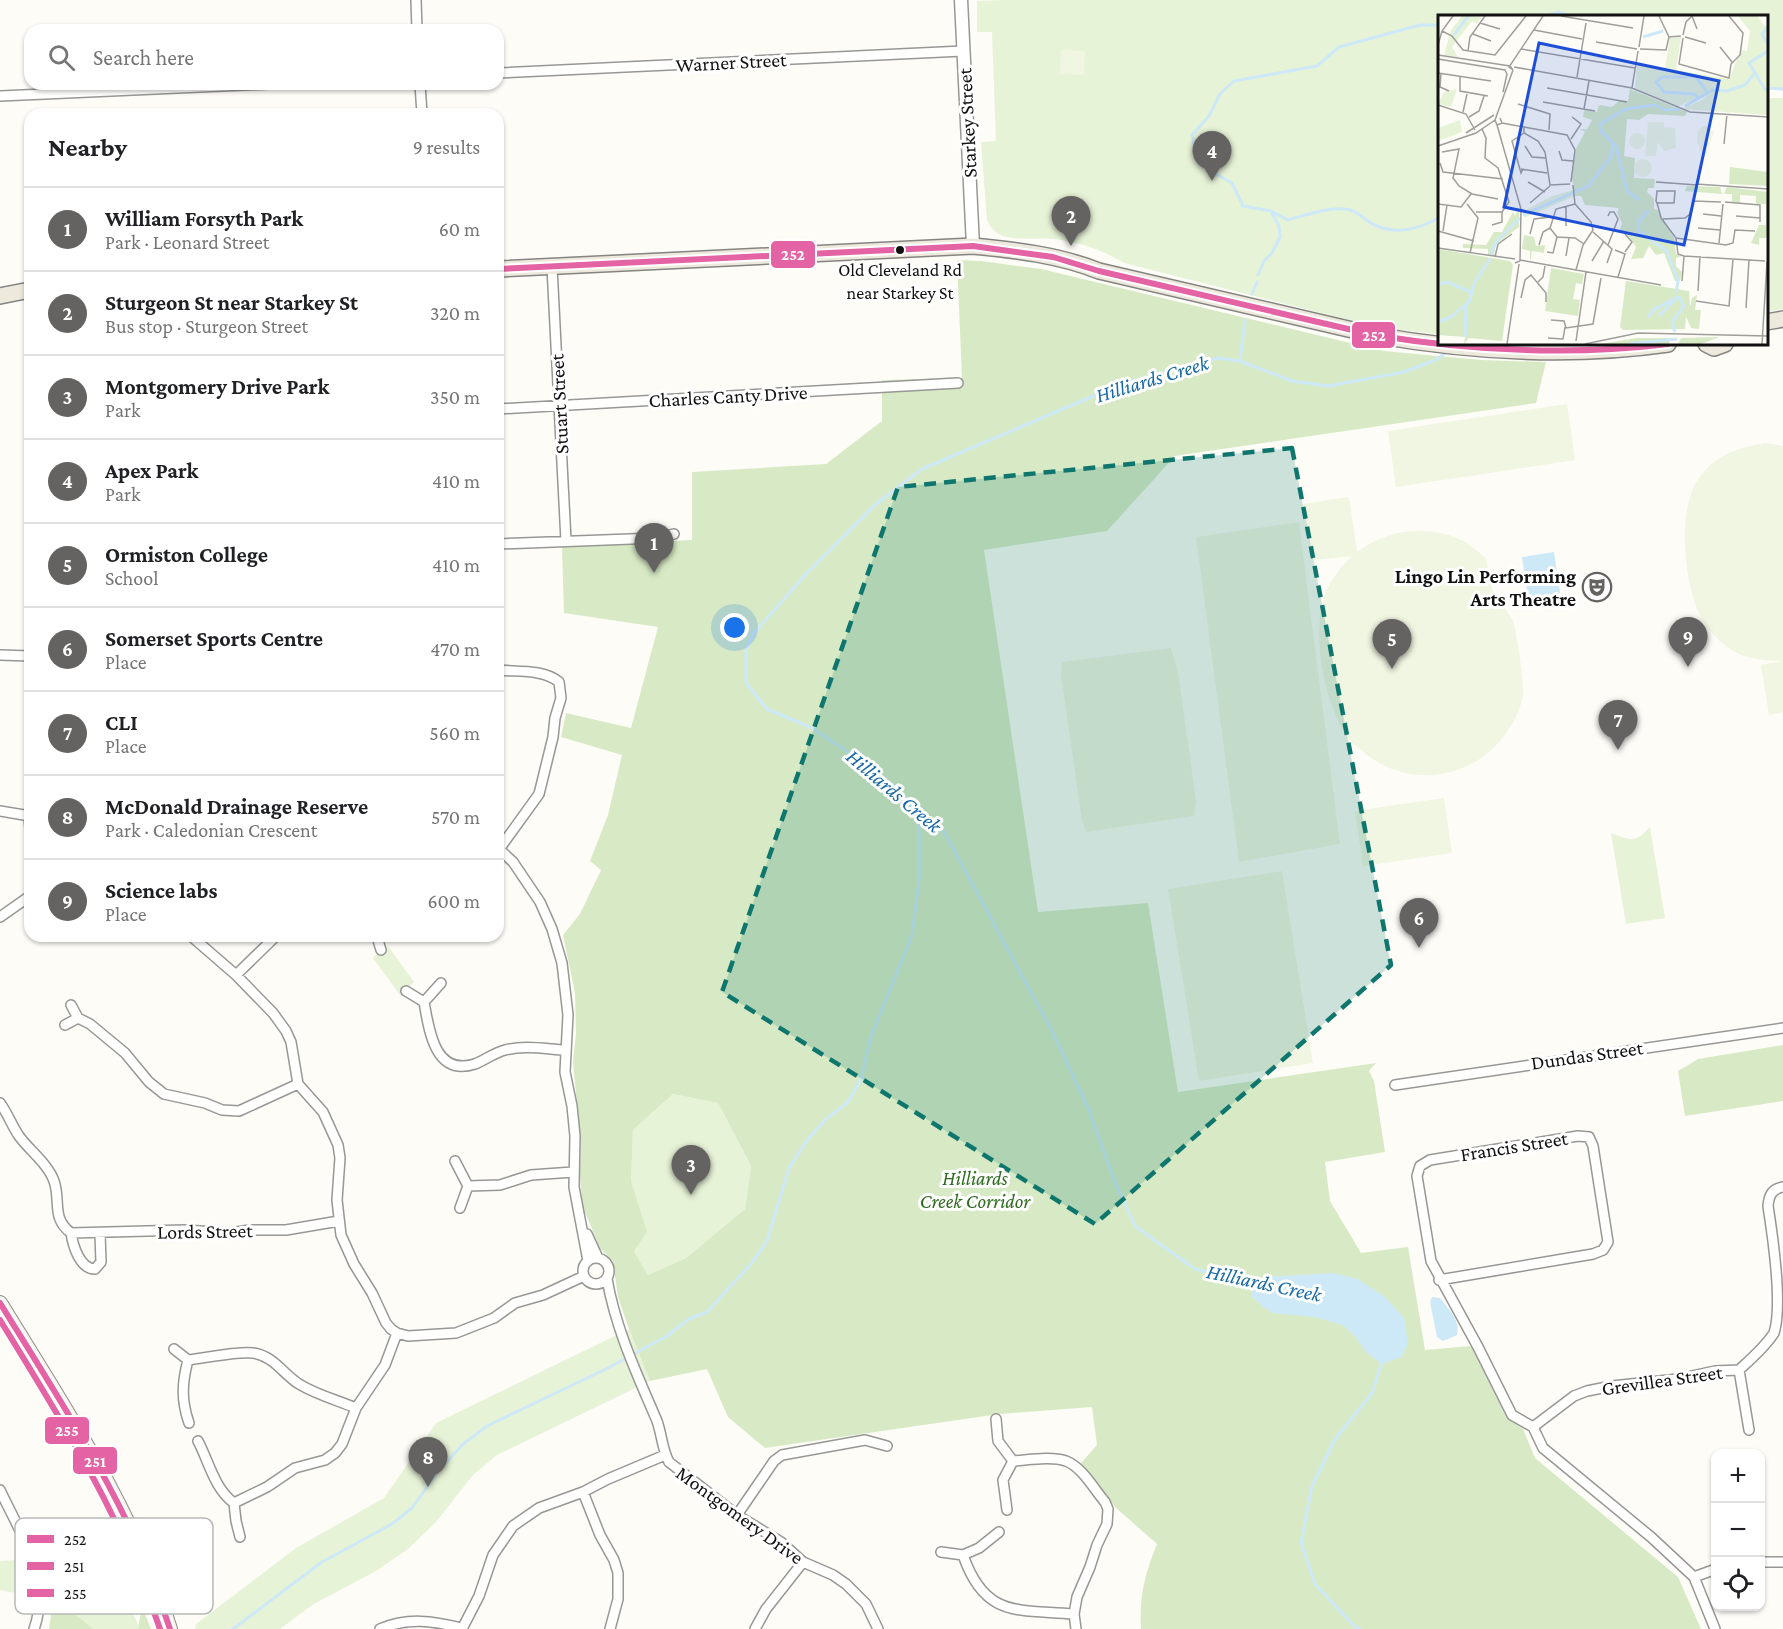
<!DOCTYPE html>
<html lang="en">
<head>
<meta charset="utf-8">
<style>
	body { margin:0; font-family:"Crimson Pro",serif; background:#f6f6f6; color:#202124 }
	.controls { position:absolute; right:18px; bottom:18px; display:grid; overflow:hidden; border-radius:12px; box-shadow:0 2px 4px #0004 }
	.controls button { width:54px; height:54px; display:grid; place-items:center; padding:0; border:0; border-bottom:2px solid #e0e0e0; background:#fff; color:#202124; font:30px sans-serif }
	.you { position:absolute; left:735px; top:628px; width:21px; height:21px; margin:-15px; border:4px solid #fff; border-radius:50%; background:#1a73e8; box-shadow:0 0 0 9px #1a73e833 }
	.badge { display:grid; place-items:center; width:39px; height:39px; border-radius:50%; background:#646362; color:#fff; font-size:20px; font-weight:700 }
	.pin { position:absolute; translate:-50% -50px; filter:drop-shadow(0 2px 3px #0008) }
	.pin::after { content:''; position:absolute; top:32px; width:21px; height:18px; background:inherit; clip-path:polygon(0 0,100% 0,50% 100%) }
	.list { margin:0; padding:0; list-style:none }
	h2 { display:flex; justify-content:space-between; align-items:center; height:78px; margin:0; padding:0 24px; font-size:26px }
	h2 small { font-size:20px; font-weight:400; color:#757577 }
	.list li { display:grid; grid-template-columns:39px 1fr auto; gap:18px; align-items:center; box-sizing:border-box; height:84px; padding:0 24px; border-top:2px solid #e0e0e0 }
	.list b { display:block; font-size:22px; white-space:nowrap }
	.list p { margin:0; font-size:20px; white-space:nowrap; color:#757577 }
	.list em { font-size:20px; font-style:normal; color:#757577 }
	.icon { flex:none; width:33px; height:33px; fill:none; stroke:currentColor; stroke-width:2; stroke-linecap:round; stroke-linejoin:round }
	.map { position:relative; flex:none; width:1783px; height:1629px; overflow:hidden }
	.search { position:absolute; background:#fff; box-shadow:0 2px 4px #0004; left:24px; top:24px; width:480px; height:66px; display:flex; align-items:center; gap:15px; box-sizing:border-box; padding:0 21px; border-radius:18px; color:#757577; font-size:22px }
	.panel { position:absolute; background:#fff; box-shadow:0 2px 4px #0004; left:24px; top:108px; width:480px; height:834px; border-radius:18px }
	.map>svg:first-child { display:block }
</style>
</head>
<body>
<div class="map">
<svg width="1783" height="1629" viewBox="0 0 1783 1629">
	<rect width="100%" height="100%" fill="#fdfcf7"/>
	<path fill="#e7f3d7" d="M1004,0H1783V89L1767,88L1766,16H1440V332L1436,334L1376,327L1124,263C1102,250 1080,242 1054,239C1038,237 1019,241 1003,236C995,233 990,227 987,220L981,142L996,141L992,32H977V1Z
		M1767,98H1783V309L1767,312Z
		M1650,827L1665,918L1626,924L1611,833C1630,840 1635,844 1650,827Z
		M388,946L414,982L400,995L373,958L381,950Z
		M673,1094L718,1103L751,1166L745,1209L686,1258L648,1275L634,1251L631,1181L633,1130Z
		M629,1329L650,1381L497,1455L473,1475L436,1522L408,1549L376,1571L312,1605L280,1629H195L196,1624L296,1548L384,1498L436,1423Z
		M100,1535L140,1629H49C55,1605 52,1582 44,1559Z
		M17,1560L25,1585L26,1595L0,1590V1561Z"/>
	<path fill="#d8eac5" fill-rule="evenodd" d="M957,260L981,261L1041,269L1384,351L1481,360L1546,362L1536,403L1175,456L1107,531L984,550L1038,912L1148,903L1178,1092L1376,1063L1369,1071L1374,1081L1385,1152L1325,1162L1330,1201L1361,1253L1408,1247L1425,1350L1471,1346L1506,1417L1523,1429L1535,1458L1678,1577L1701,1629H1141C1139,1596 1145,1574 1157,1544L1115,1507L1080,1464L1097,1445L1092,1407L999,1414L765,1448L728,1417L707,1369L650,1381L629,1329L618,1297L613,1261L600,1248L582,1205L580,1173L581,1147L573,1062L576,1034L575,993L563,935L580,914L601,870L590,861L608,815L622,755L561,737L566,713L631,728L658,627L564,613L562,546L692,540V472L826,464L882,421V380L962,378ZM673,1094L718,1103L751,1166L745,1209L686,1258L648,1275L634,1251L647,1232L631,1181L633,1130Z
		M1783,1045V1101L1685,1116L1678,1071L1698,1059Z
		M53,1603L63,1604L93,1629H49Z
		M142,1607L151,1629H138Z"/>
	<path fill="#f0f6e1" d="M1061,50L1085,51L1084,75L1060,74Z
		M1567,404L1575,460L1396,487L1388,431Z
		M1765,443L1783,446V712L1769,715L1761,665L1782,661C1764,660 1746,660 1730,649C1717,639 1704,627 1698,611C1684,578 1677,508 1699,478C1716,454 1738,448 1765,443Z
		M1349,497L1357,552C1387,530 1424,524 1459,539C1469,543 1478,552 1486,558C1488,569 1489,584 1494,593C1499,602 1507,610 1512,619C1517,630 1524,684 1523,696C1518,721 1501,744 1481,758C1443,784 1393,780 1360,749C1356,745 1350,741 1347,737C1324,702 1310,631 1326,592C1332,578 1342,566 1352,556L1312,560L1303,504Z
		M1299,522L1340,844L1239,862L1196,537Z
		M1171,648L1178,672L1196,800L1194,816L1086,832L1082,821L1061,675L1062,662Z
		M1444,798L1452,853L1363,866L1355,811Z
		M1282,871L1313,1063L1199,1081L1168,889Z"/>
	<path fill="#cde8f7" d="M1554,552L1560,593L1528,598L1522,557Z
		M1332,1273L1358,1279L1385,1297L1404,1318L1408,1344L1401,1357L1382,1364L1366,1352L1354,1335L1342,1325L1314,1317L1273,1313L1263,1307L1251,1296L1254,1283L1267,1277Z
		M1432,1297L1440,1298C1448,1308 1461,1321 1457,1335L1443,1341L1437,1337L1430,1302Z"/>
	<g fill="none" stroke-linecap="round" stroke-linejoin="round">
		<path stroke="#cde8f7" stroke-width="3" d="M1545,16L1559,12L1569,16
			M1440,25H1420L1339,47L1317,66L1234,81L1220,94L1209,116L1192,135L1196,156L1211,171L1232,183L1243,206L1271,211L1288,220C1305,215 1336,204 1353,211C1362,215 1368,223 1377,226C1399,235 1420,229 1440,217
			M1766,88L1783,89
			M1258,275L1264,261L1272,253L1280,237L1279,226L1272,213
			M1252,294L1257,282
			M1240,361L1245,320
			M909,803L941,826L1053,1033L1089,1110L1114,1180L1135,1226L1195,1269L1255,1283
			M233,1629L322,1562L392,1524L412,1508L437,1473L462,1445L487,1426L606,1369L667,1336L689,1319L707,1312L750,1265L767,1241L789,1168L807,1140L825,1120L848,1102L861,1079L871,1036L912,936L919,880V826L904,795L876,771L812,728L767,709L746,683V650L753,634L807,573L876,504L922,469L1124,383L1218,358L1240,361L1292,381L1328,386L1404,372L1435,360L1449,351
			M1360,1629L1354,1626L1315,1584L1301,1543L1312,1486L1335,1439L1372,1393L1382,1362"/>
		<g stroke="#979795" stroke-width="12">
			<path id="minor" d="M416,0L417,30
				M498,73L963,51
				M420,84L422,114
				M0,96L269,84
				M552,267L566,541
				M498,409L958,383
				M498,544L657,538L674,534
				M0,655L30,656
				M498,670C517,672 544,669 559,682L561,698L555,718L553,737L539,794L500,848
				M0,811L30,816
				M29,816L30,829
				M498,848L513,862L540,902L552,929L562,963L568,1015L565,1072L572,1106L575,1136L574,1187L588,1261
				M0,917L30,896
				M191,936L236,975L273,1013L286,1031L291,1042L298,1084L323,1112L338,1145L340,1158L337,1200L341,1235L354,1264L372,1293L386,1323L391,1329L397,1333L408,1336L456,1333L494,1318L515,1303L543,1295L584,1276
				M378,936L377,937L381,950
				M236,975L276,936
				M406,991L424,1002C429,1029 434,1077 475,1064C485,1060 494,1053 505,1050C524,1045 546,1049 565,1050
				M424,1002L441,983
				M71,1005L78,1018L90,1024L125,1053L149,1082L164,1094L205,1103L222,1110L239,1111L298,1084
				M65,1025L78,1018
				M1395,1085L1783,1028
				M0,1103C8,1114 12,1126 19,1136C30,1151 48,1164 54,1181C61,1201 51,1218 71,1233C73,1246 80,1269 95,1269L101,1262L100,1234
				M455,1161L468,1186L500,1185L531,1175L573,1172
				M460,1208L468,1186
				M71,1233L185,1230L230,1233L250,1230H286L339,1221
				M587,1234L598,1258
				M583 1271a13 13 0 1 1 26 0a13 13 0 1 1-26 0Z
				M607,1279C616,1330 637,1374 657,1421C662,1435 662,1449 669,1462L737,1515L781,1542L803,1562L833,1575L846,1584L866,1604L878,1629
				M1439,1280L1593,1254L1603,1250L1608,1242L1593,1146L1589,1137L1578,1136L1430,1160L1420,1166L1417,1176L1431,1261L1478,1347L1512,1415L1533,1427L1543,1448L1651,1537L1694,1577L1715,1629
				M174,1349L188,1360C206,1358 237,1351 253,1353C274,1356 283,1374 299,1384C317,1395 337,1400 356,1408
				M188,1360C182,1383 181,1400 189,1423
				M1739,1370L1749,1430
				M996,1419L998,1441L1013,1461
				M1533,1427L1574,1396L1587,1391L1612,1386L1678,1379L1715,1371L1739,1370C1751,1359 1765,1347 1774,1333C1783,1305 1773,1238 1768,1206C1769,1195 1772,1189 1783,1187
				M198,1441C209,1462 214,1488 234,1503
				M0,1490C20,1533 52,1579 34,1629
				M583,1492L600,1535L614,1560L618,1573V1599L610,1629
				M1007,1510L1003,1480L1013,1461C1029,1460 1051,1456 1066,1461C1082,1467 1094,1489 1105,1502L1108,1509L1107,1524L1097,1545L1090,1567L1077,1597L1074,1614L1076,1629
				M737,1515L774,1461L782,1455L865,1440L887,1446
				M240,1537L236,1521L234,1503L267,1487L295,1468L325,1460L335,1453L342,1444L356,1408L385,1365L397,1333
				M941,1552L963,1555C985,1619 1019,1609 1074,1614
				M963,1555L979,1548L999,1532
				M1760,1562H1783
				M1694,1577L1716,1569
				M380,1629C408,1617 433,1621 462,1628
				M462,1629L479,1596L493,1555L513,1526L539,1508L583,1492L608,1479L665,1455
				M755,1629L766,1609L803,1562"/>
		</g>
		<g stroke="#979795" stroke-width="15">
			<path id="tertiary" d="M961,0L973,246"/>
		</g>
		<g stroke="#8e8d8b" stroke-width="16">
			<path id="secondary" d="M0,1303C64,1407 134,1511 170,1629"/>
		</g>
		<g stroke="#858482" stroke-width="18">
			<path id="primary" d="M498,269L973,246C1015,250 1059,255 1099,271L1374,335C1471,352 1569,358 1668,344
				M0,296L30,290
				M1766,322L1783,319
				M1706,344L1714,348L1725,344"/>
		</g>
		<use href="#minor" stroke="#fffffe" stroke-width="9"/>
		<use href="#tertiary" stroke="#fffffe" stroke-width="12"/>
		<use href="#secondary" stroke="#f6f4eb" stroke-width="14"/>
		<use href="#primary" stroke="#ede9dc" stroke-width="15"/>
		<g stroke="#fff" stroke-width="10">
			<path id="bus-1" d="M498,269L973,246L1053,257L1099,271L1374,335C1472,351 1569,356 1668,344"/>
		</g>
		<g stroke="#fff" stroke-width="10">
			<path id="bus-2" d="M0,1303C48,1381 99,1459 137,1543C150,1571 160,1600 170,1629"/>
		</g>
		<g stroke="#fff" stroke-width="10">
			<path id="bus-3" d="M0,1320C62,1420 122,1517 160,1629"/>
		</g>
		<use href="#bus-1" stroke="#e463a4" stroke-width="6"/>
		<use href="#bus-2" stroke="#e463a4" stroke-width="6"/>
		<use href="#bus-3" stroke="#e463a4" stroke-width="6"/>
	</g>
	<path fill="#0f766e" fill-opacity="0.2" stroke="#0f766e" stroke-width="4.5" stroke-dasharray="12 8" stroke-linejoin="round" d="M1292,448L1391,965L1095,1224L722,992L898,487Z"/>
	<defs>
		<g id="theatre-ring" transform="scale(1.5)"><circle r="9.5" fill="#fff" stroke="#646362" stroke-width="1.5"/><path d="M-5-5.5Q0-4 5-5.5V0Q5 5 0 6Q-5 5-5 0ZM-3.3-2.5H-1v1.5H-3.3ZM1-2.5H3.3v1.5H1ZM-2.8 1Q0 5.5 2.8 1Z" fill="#646362"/></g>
	</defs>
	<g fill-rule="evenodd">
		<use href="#theatre-ring" x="1597" y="587"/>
	</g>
	<circle fill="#111" stroke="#fff" stroke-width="2" cx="900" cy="250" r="5"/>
	<g text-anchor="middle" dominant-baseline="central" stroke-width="6" stroke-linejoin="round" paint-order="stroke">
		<g font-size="18" fill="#111" stroke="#fff">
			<text x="900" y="270">Old Cleveland Rd<tspan x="900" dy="23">near Starkey St</tspan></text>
		</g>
		<g font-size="20" fill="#111" stroke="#fff">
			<text transform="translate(731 62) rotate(-3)">Warner Street</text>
			<text transform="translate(967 123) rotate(-93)">Starkey Street</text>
			<text transform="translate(728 396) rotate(-3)">Charles Canty Drive</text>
			<text transform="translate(559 404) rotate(-93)">Stuart Street</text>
			<text transform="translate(1587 1055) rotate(-8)">Dundas Street</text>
			<text transform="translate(1514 1146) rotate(-9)">Francis Street</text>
			<text transform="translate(205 1231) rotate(-1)">Lords Street</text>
			<text transform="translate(1662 1380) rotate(-8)">Grevillea Street</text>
			<text transform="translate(740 1515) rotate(36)">Montgomery Drive</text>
		</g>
		<g font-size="20" font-weight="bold" fill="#111" stroke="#fff" text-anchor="end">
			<text x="1576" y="576">Lingo Lin Performing<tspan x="1576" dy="23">Arts Theatre</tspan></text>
		</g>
		<g font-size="20" font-style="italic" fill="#2f6b1f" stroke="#fff">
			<text x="975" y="1178">Hilliards<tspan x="975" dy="23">Creek Corridor</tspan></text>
		</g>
		<g font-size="21" font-style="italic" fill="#1768a6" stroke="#fff">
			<text transform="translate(1152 379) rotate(-17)">Hilliards Creek</text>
			<text transform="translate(894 791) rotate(40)">Hilliards Creek</text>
			<text transform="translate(1264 1283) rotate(12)">Hilliards Creek</text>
		</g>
	</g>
	<g transform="translate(1438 15)">
		<rect width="330" height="330" fill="#fdfcf7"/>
		<path d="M24,1L43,2L39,9L34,6L14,32L20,42L6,40L13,15ZM300,1H319L330,15V100L244,94L264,85L273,76L239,92L197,73L199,49L227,53L232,23L243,22L238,55L291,64L303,35L309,36L312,16ZM19,74L13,92L0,89L6,77ZM22,105L24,117L0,126V113ZM136,175L137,181L86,203V196L114,181Z" fill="#e7f3d7"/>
		<path d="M192,74L249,97L247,101L210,99L201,105L189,104L186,141L197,143L196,163L217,164L216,173H210L209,177L216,184V194L220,195L236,223L238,239L244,241L238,243V251L244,257L242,266H237L226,238L218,240L211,231L205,243L193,244L198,232L188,218L181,217L184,208L179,198L181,193L147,190L143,181H137L134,162L138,134L147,117L142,114H149L154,105L145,102L146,95L159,97L161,90L174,92L182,85L190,86ZM292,152L330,157V171L291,169ZM249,171L282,172L284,179L247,176ZM289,172L330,177L329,219L328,223H321V230L313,228L321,210H328V189H318V181L302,180V188L294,187V179H286ZM72,190L77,201L81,193V212L58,229L56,241L50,240V234L25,233V229L48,230L56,217H64L75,197ZM86,220L96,222L98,231L107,230L106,238L94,236L92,247V236L84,234ZM0,234L72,246L75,250L64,326L31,323L26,329L27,322L0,320ZM113,253L146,259L144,269L138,268L137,274L135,284L142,285L140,301L107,296ZM188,266L251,276L252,292L254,283L259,280L257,295H263L261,314L253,313L248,302L247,314L185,315L182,312ZM282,322L263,329H240L243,323ZM198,323H232L231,329H163Z" fill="#d8eac5"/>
		<path d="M210,107H226V112L237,113L238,133L226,136L220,127L218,141H207ZM267,110L276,117L269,138H264L259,126L260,115ZM191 126a8 8 0 1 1 16 0a8 8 0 1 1-16 0ZM196 153a9 9 0 1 1 18 0a9 9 0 1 1-18 0Z" fill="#f0f6e1"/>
		<path fill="none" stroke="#cde8f7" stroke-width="3" d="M330,11L324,19L330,29M16,20L30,1M205,22L225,16M328,76L311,48L330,36M261,84L256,79L226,77L218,67L224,62H258L269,77M247,91L275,75L289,76L307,70L316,59M201,185L189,176L178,131L163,116L162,109L188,94L216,90L227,95L241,94M211,195L201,206L200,216L229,236L240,266L238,278M85,200L150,171L173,142L175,129M53,239L58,227L82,203M0,269L9,267L33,277M221,301L240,281M210,303L215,295L236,284M0,307L13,302L31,287L37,267L52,244M237,317L234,307L246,291L241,282M27,322L28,291M192,329L239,324"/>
		<path fill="none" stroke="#9f9e9b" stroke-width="1.5" d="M123,1L195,13M221,1L231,22M42,8L62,14M96,15L144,24M4,16L14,21L25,35L57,40L88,1M35,19L53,26M245,20L248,7L254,1L259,14M247,22L268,28L264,27M245,23L241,49L291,63L293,49L302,40L305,18L291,1M158,27L199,34M0,30L4,16L15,1M201,32L206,1M282,32L294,47M83,34L197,53M202,34L228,35L231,22L243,21M30,36L32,22L47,1M0,40L72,51M0,44L67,55L69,59L65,77M72,51L75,55L71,52L105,1M76,52L194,73L252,97L330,102M0,58L53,66M3,58L2,72L11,76M22,62V76L50,81M139,62L148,8M109,73L189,87M194,73L200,36M105,87L157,96M80,89L112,99L111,115M0,90L28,99L37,115M146,94L151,66M25,97L29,79M31,102L41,96L46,81M62,103L64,108L59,110L57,105L75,55M64,108L129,120L137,135L133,167M59,110L83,194L82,246L77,248M86,111V118L100,126L107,137L112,170L132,169M28,118L56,100M133,124L143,109L134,102M286,129L289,99M0,131L38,118L57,105M87,131L94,142L108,143M121,136L124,145L135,146M4,137L21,134L15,163L21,171L34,179L60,184M2,148L5,157L65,164M83,154L109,158M85,154L83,158L74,126L86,118M90,167L107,177M218,167L259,170M258,169L330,174M135,170L137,189L153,207L155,215L145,230L138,255M287,187L322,190V207M92,188L112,171M219,188H236L237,176H219L218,186L219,188L221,195L223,203L238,223L240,239L246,241M0,189L23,192L33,179M29,189L40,203L32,238M137,189L118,194L112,213L119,222L137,223L146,229M128,191V211M38,197H64L71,187L60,153L47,143L48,123L44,114M265,199L283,201M170,201L172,197H176L180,204L170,230M298,201L322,203M225,204L247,203L252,199L255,186L283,187M54,210L64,207V197M260,213L282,215M0,216L36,226M5,216L9,190M155,217L174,234L169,248M92,219L96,204L113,202M238,223L288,230L295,228L297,215L317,216M281,228L285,189M101,230L105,217L112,213M0,233L77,244M177,235L187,239L180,262M109,237L115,238L119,222M187,237L194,227L187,219M128,241L131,223M246,241L327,246M57,242L60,229L74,219M82,245L223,270M154,246L166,226M244,266L246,241M100,267L105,262L107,251M260,276L262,241M83,283L87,265L93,260L108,278V287M258,286L291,291L295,244M308,293L311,245M113,305L126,306L128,313L155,309L163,263M110,323L125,324L127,312M138,326L148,257M69,329L81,249M147,329L200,318L330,321M324,329L329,247"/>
		<path fill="#1d4ed8" fill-opacity="0.15" stroke="#1d4ed8" stroke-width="3" d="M101,28L281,66L246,230L66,192Z"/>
		<rect width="330" height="330" fill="none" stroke="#111" stroke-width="3"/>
	</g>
	<rect x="15" y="1518" width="198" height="96" rx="9" fill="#fff" stroke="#b8b8b8" stroke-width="1.5"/>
	<rect x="27" y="1535" width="27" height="8" fill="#e463a4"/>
	<rect x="27" y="1562" width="27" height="8" fill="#e463a4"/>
	<rect x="27" y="1589" width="27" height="8" fill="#e463a4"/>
	<g font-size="16" fill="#111">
		<text x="64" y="1545">252</text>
		<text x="64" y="1572">251</text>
		<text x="64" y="1599">255</text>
	</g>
	<g stroke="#fff" stroke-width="2">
		<rect x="770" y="240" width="46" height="29" rx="6" fill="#e463a4"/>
		<rect x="1351" y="321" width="45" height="28" rx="6" fill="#e463a4"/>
		<rect x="44" y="1416" width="46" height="29" rx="6" fill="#e463a4"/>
		<rect x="72" y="1446" width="46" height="29" rx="6" fill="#e463a4"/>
	</g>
	<g font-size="16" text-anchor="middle" font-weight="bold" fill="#fff">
		<text x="793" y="260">252</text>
		<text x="1374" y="341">252</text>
		<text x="67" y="1436">255</text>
		<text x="95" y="1467">251</text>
	</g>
</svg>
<div class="controls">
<button>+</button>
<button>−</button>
<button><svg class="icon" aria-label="locate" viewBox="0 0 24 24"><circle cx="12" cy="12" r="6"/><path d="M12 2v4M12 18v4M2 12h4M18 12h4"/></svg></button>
</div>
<div class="you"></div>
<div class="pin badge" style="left:654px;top:573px">1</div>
<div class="pin badge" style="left:1071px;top:246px">2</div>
<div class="pin badge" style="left:691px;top:1195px">3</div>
<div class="pin badge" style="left:1212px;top:181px">4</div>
<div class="pin badge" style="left:1392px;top:669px">5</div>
<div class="pin badge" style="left:1419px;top:948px">6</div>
<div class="pin badge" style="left:1618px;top:750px">7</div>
<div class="pin badge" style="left:428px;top:1487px">8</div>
<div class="pin badge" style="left:1688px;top:667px">9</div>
<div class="search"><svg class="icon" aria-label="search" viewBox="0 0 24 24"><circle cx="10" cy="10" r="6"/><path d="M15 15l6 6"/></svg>Search here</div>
<section class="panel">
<h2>Nearby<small>9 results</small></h2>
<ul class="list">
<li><span class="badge">1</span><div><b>William Forsyth Park</b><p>Park · Leonard Street</p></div><em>60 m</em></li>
<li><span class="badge">2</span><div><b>Sturgeon St near Starkey St</b><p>Bus stop · Sturgeon Street</p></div><em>320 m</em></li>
<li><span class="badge">3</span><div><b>Montgomery Drive Park</b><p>Park</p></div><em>350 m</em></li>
<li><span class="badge">4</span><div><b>Apex Park</b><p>Park</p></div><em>410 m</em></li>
<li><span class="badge">5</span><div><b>Ormiston College</b><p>School</p></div><em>410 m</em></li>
<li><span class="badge">6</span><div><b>Somerset Sports Centre</b><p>Place</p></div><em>470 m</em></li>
<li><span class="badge">7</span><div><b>CLI</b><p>Place</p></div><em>560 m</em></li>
<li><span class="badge">8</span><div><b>McDonald Drainage Reserve</b><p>Park · Caledonian Crescent</p></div><em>570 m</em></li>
<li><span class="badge">9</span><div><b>Science labs</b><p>Place</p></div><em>600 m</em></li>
</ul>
</section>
</div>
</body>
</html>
